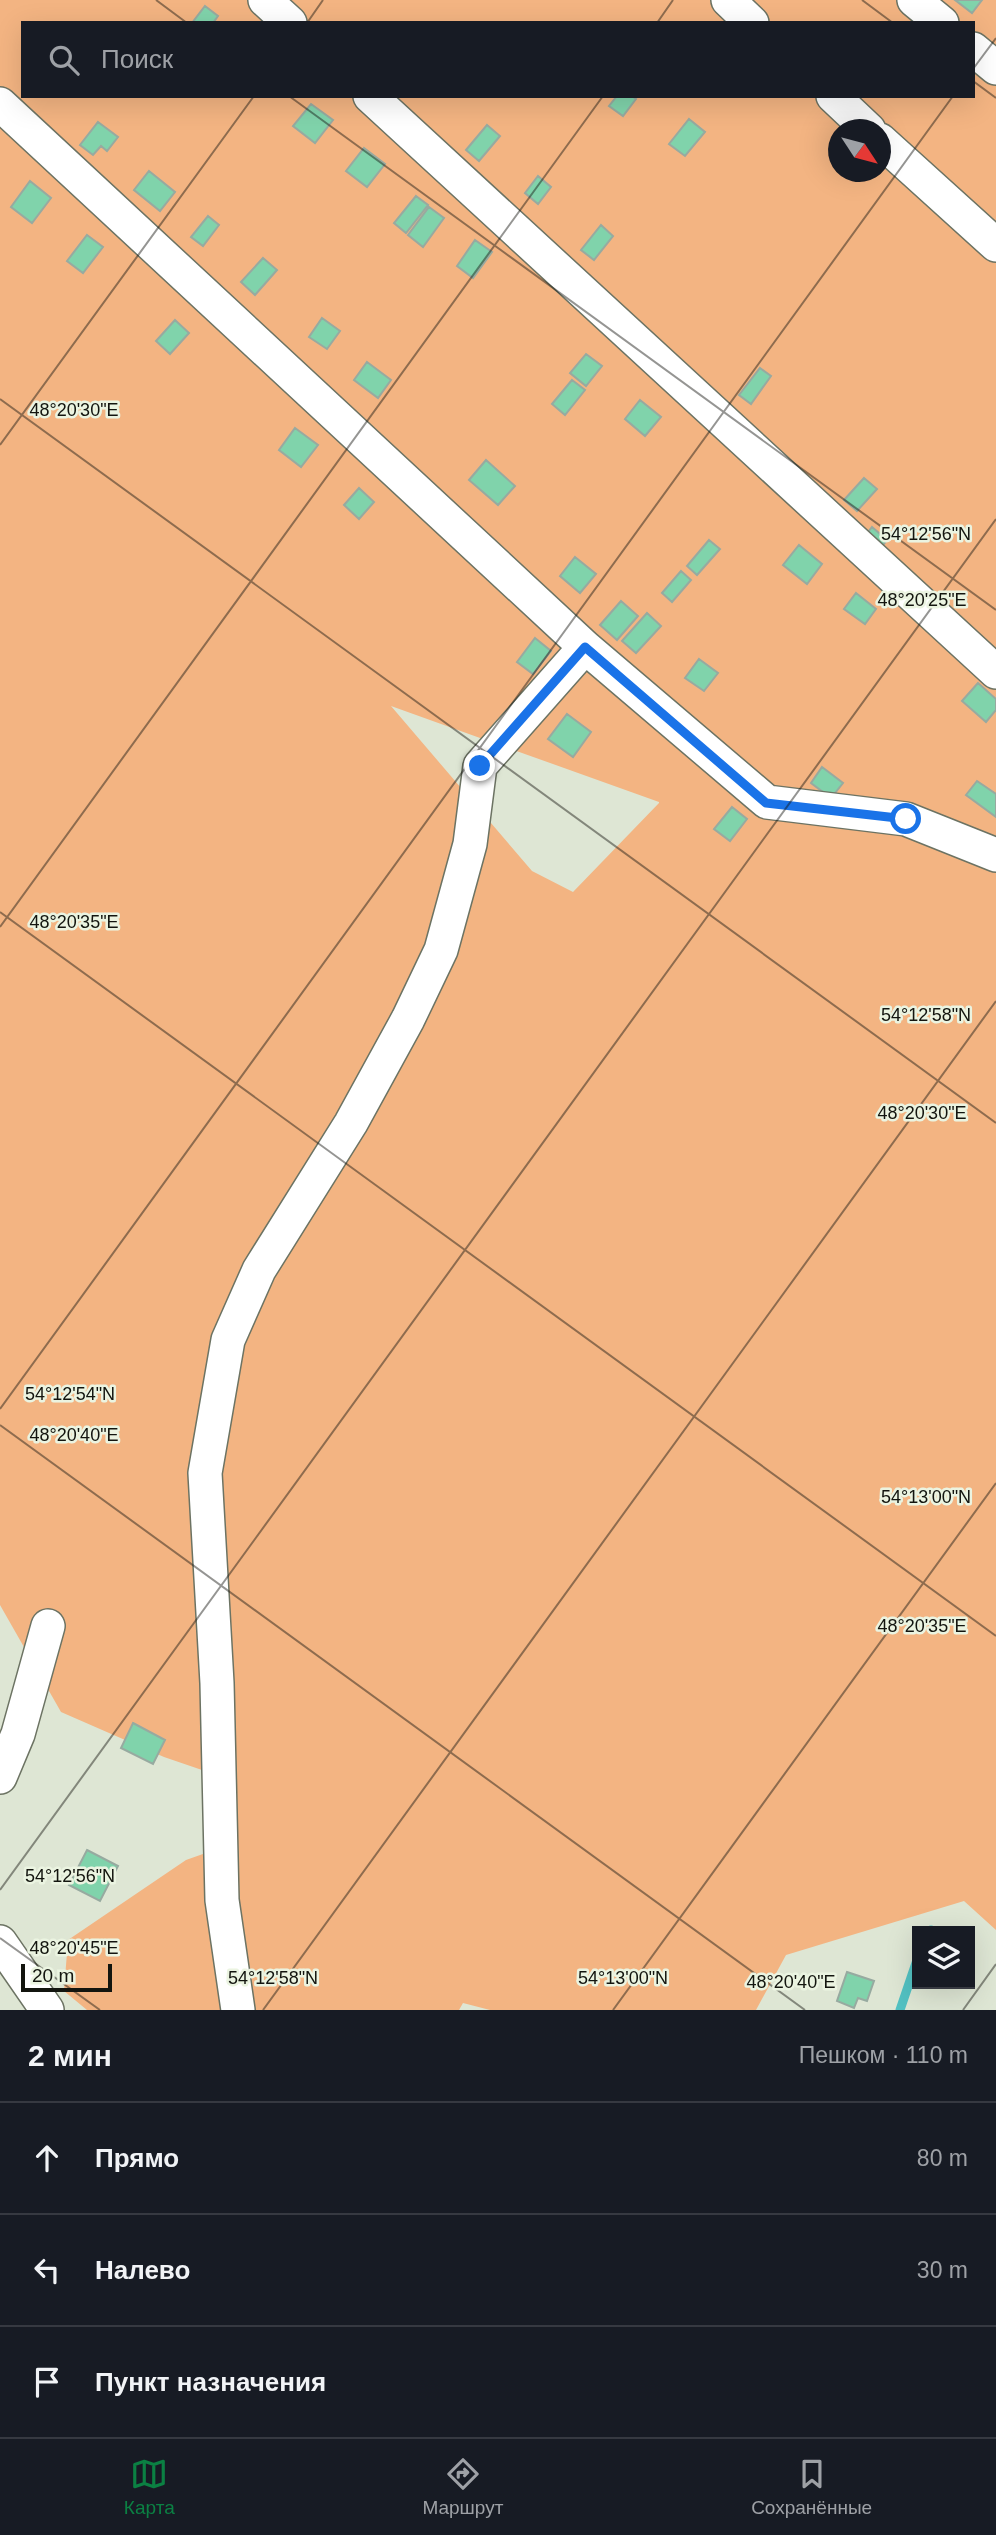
<!DOCTYPE html>
<html lang="ru">
<head>
<meta charset="utf-8">
<style>
	body { margin:0; font-family:Helvetica,sans-serif; background:#20242c; color:#f1f3f6 }
	.controls { position:absolute; right:21px; bottom:21px; display:grid; overflow:hidden; border-radius:0px; box-shadow:0 7px 28px #0002 }
	.controls button { width:63px; height:63px; display:grid; place-items:center; padding:0; border:0; border-bottom:2px solid #363941; background:#171b24; color:#f1f3f6; font:35px sans-serif }
	.compass { position:absolute; left:828px; top:119px; width:63px; height:63px; border-radius:50%; background:#171b24; box-shadow:0 7px 28px #0002; rotate:126deg }
	.scale { position:absolute; left:21px; bottom:18px; width:91px; box-sizing:border-box; padding-left:7px; border:4px solid #13150f; border-top:0; font-size:19px; line-height:24px; white-space:nowrap; color:#13150f; -webkit-text-stroke:5px #ebf4e1; paint-order:stroke }
	.stop { position:absolute; width:21px; height:21px; margin:-16px; border:5px solid #1a73e8; border-radius:50%; background:#fff }
	.stop.end { background:#1a73e8; border-color:#fff; box-shadow:0 2px 7px #0008 }
	.list { margin:0; padding:0; list-style:none }
	h2 { display:flex; justify-content:space-between; align-items:center; height:91px; margin:0; padding:0 28px; font-size:30px }
	h2 small { font-size:23px; font-weight:400; color:#9ea1a6 }
	.list li { display:grid; grid-template-columns:46px 1fr auto; gap:21px; align-items:center; box-sizing:border-box; height:112px; padding:0 28px; border-top:2px solid #363941 }
	.list b { display:block; font-size:26px; white-space:nowrap }
	.list em { font-size:23px; font-style:normal; color:#9ea1a6 }
	.icon { flex:none; width:38px; height:38px; fill:none; stroke:currentColor; stroke-width:2; stroke-linecap:round; stroke-linejoin:round }
	.map { position:relative; flex:none; width:996px; height:2010px; overflow:hidden }
	.search { position:absolute; background:#171b24; box-shadow:0 7px 28px #0002; left:21px; right:21px; top:21px; height:77px; display:flex; align-items:center; gap:18px; box-sizing:border-box; padding:0 24px; border-radius:0px; color:#9ea1a6; font-size:26px }
	.sheet { height:427px; background:#171b24 }
	nav { display:flex; justify-content:space-around; align-items:center; box-sizing:border-box; height:98px; border-top:2px solid #363941; background:#171b24; font-size:19px; color:#9ea1a6 }
	nav a { display:grid; justify-items:center; gap:4px }
	nav .on { color:#0b8043 }
	.map>svg:first-child { display:block }
</style>
</head>
<body>
<div class="map">
<svg width="996" height="2010" viewBox="0 0 996 2010">
	<rect width="100%" height="100%" fill="#dee6d4"/>
	<path fill="#f3b482" fill-rule="evenodd" d="M0,0H996V1930L964,1901L786,1955L756,2010H490L463,2003L459,2010H87L64,1991L68,1940L186,1860L234,1843L202,1770L164,1757L61,1712L0,1605ZM23,23H973V96H23ZM838,130H880V172H838ZM391,706L659,802V803L573,892L532,871Z"/>
	<g fill="none" stroke-linecap="round" stroke-linejoin="round">
		<path stroke="#52c1c2" stroke-width="9" d="M931,1931V1930
			M900,2010L917,1960"/>
	</g>
	<path fill="#80d3ab" stroke="#97aaa0" stroke-width="2" d="M955,0H982L972,13Z
		M205,6L218,16L213,23H192Z
		M617,96H632L636,99L623,116L609,106Z
		M311,104L333,120L315,143L293,126Z
		M689,119L705,132L685,156L669,144Z
		M98,122L118,137L107,151L101,146L93,155L80,145Z
		M487,125L500,136L479,161L466,150Z
		M364,148L385,164L367,187L346,171Z
		M149,171L175,192L160,211L134,190Z
		M538,176L551,187L538,204L525,193Z
		M30,181L51,198L32,223L11,207Z
		M416,196L428,205L406,233L394,223Z
		M429,207L444,218L423,247L408,235Z
		M208,216L219,225L203,246L191,237Z
		M601,225L613,236L594,260L581,250Z
		M87,235L103,247L83,273L67,261Z
		M475,240L492,252L473,278L457,266Z
		M263,258L277,270L255,295L241,282Z
		M322,318L340,331L327,349L309,337Z
		M175,320L189,333L170,354L156,341Z
		M586,354L602,366L586,386L570,373Z
		M367,362L391,380L378,398L354,380Z
		M760,368L771,376L751,404L739,395Z
		M572,380L585,390L565,415L552,404Z
		M640,400L661,417L645,436L625,419Z
		M295,428L318,445L301,467L279,450Z
		M486,460L515,486L498,505L469,480Z
		M864,478L877,489L857,511L844,500Z
		M359,488L374,502L359,519L344,505Z
		M872,527L887,540L880,549L865,536Z
		M709,540L720,549L697,575L687,566Z
		M799,545L822,564L807,584L783,565Z
		M575,557L596,574L580,593L560,576Z
		M681,571L691,580L672,602L662,593Z
		M856,593L876,609L865,624L844,609Z
		M621,601L638,616L617,640L600,625Z
		M647,613L661,626L636,653L622,641Z
		M535,638L551,651L533,674L517,662Z
		M699,659L718,673L704,691L685,678Z
		M978,683L996,699V710L986,722L962,701Z
		M567,714L591,732L573,757L548,739Z
		M822,767L843,783L831,798L811,783Z
		M977,781L996,794V817L966,795Z
		M732,807L747,819L730,841L714,829Z
		M133,1723L165,1740L153,1764L121,1748Z
		M87,1850L118,1866L100,1901L69,1885Z
		M847,1972L874,1981L867,2001L858,1998L854,2008L837,2001Z"/>
	<g fill="none" stroke-linecap="round" stroke-linejoin="round">
		<g stroke="#6c7363" stroke-width="36">
			<path id="minor" d="M265,0L290,23
				M728,0L752,23
				M914,0L942,23
				M973,49L996,68
				M370,96L996,672
				M833,96L869,130
				M0,104L585,647L767,802L906,819L996,855
				M880,140L996,245
				M0,1777L18,1734L48,1626
				M0,1942L47,2010
				M238,2010L222,1900L217,1683L205,1473L228,1340L259,1270L351,1123L408,1019L441,950L470,844L480,766L585,647"/>
		</g>
		<use href="#minor" stroke="#fff" stroke-width="33"/>
	</g>
	<g fill="none" stroke-linecap="round" stroke-linejoin="round">
		<path stroke="#1a73e8" stroke-width="9" d="M480,766L585,647L766,803L906,819"/>
	</g>
	<path fill="none" stroke="#13150f" stroke-width="2" stroke-opacity="0.45" d="M156,0L187,23M862,0L893,23M307,23L323,0M657,23L673,0M973,69L996,38M973,81L996,98M289,96L996,610M0,399L996,1123M0,445L254,96M0,912L996,1636M0,927L603,96M0,1409L953,96M0,1425L805,2010M0,1890L996,519M0,1938L100,2010M263,2010L996,1001M613,2010L996,1483M963,2010L996,1964"/>
	<g font-size="18" text-anchor="middle" fill="#13150f" stroke="#ebf4e1" stroke-width="5" stroke-linejoin="round" paint-order="stroke">
		<text x="74" y="416">48°20'30"E</text>
		<text x="926" y="540">54°12'56"N</text>
		<text x="922" y="606">48°20'25"E</text>
		<text x="74" y="928">48°20'35"E</text>
		<text x="926" y="1021">54°12'58"N</text>
		<text x="922" y="1119">48°20'30"E</text>
		<text x="70" y="1400">54°12'54"N</text>
		<text x="74" y="1441">48°20'40"E</text>
		<text x="926" y="1503">54°13'00"N</text>
		<text x="922" y="1632">48°20'35"E</text>
		<text x="70" y="1882">54°12'56"N</text>
		<text x="74" y="1954">48°20'45"E</text>
		<text x="273" y="1984">54°12'58"N</text>
		<text x="623" y="1984">54°13'00"N</text>
		<text x="791" y="1988">48°20'40"E</text>
	</g>
</svg>
<div class="controls">
<button><svg class="icon" aria-label="layers" viewBox="0 0 24 24"><path d="M12 4l9 5-9 5-9-5zM3 14l9 5 9-5"/></svg></button>
</div>
<svg class="compass" viewBox="-18 -18 36 36"><path d="M0-13l5 13h-10z" fill="#e53935"/><path d="M0 13l5-13h-10z" fill="#9ea1a6"/></svg>
<div class="scale">20 m</div>
<div class="stop" style="left:906px;top:819px"></div>
<div class="stop end" style="left:480px;top:766px"></div>
<div class="search"><svg class="icon" aria-label="search" viewBox="0 0 24 24"><circle cx="10" cy="10" r="6"/><path d="M15 15l6 6"/></svg>Поиск</div>
</div>
<section class="sheet">
<h2>2 мин<small>Пешком · 110 m</small></h2>
<ul class="list">
<li><svg class="icon" aria-label="ahead" viewBox="0 0 24 24"><path d="M12 20V5M6 11l6-6 6 6"/></svg><div><b>Прямо</b></div><em>80 m</em></li>
<li><svg class="icon" aria-label="left" viewBox="0 0 24 24"><path d="M17 20v-9H6M10 6l-5 5 5 5"/></svg><div><b>Налево</b></div><em>30 m</em></li>
<li><svg class="icon" aria-label="arrive" viewBox="0 0 24 24"><path d="M6 21V4h12l-3 4 3 4H6"/></svg><div><b>Пункт назначения</b></div></li>
</ul>
</section>
<nav>
<a class="on"><svg class="icon" aria-label="map" viewBox="0 0 24 24"><path d="M3 6l6-2 6 2 6-2v14l-6 2-6-2-6 2zM9 4v14M15 6v14"/></svg>Карта</a>
<a><svg class="icon" aria-label="directions" viewBox="0 0 24 24"><path d="M12 3l9 9-9 9-9-9zM9 14v-3h6M13 9l2 2-2 2"/></svg>Маршрут</a>
<a><svg class="icon" aria-label="saved" viewBox="0 0 24 24"><path d="M7 4h10v16l-5-4-5 4z"/></svg>Сохранённые</a>
</nav>
</body>
</html>
